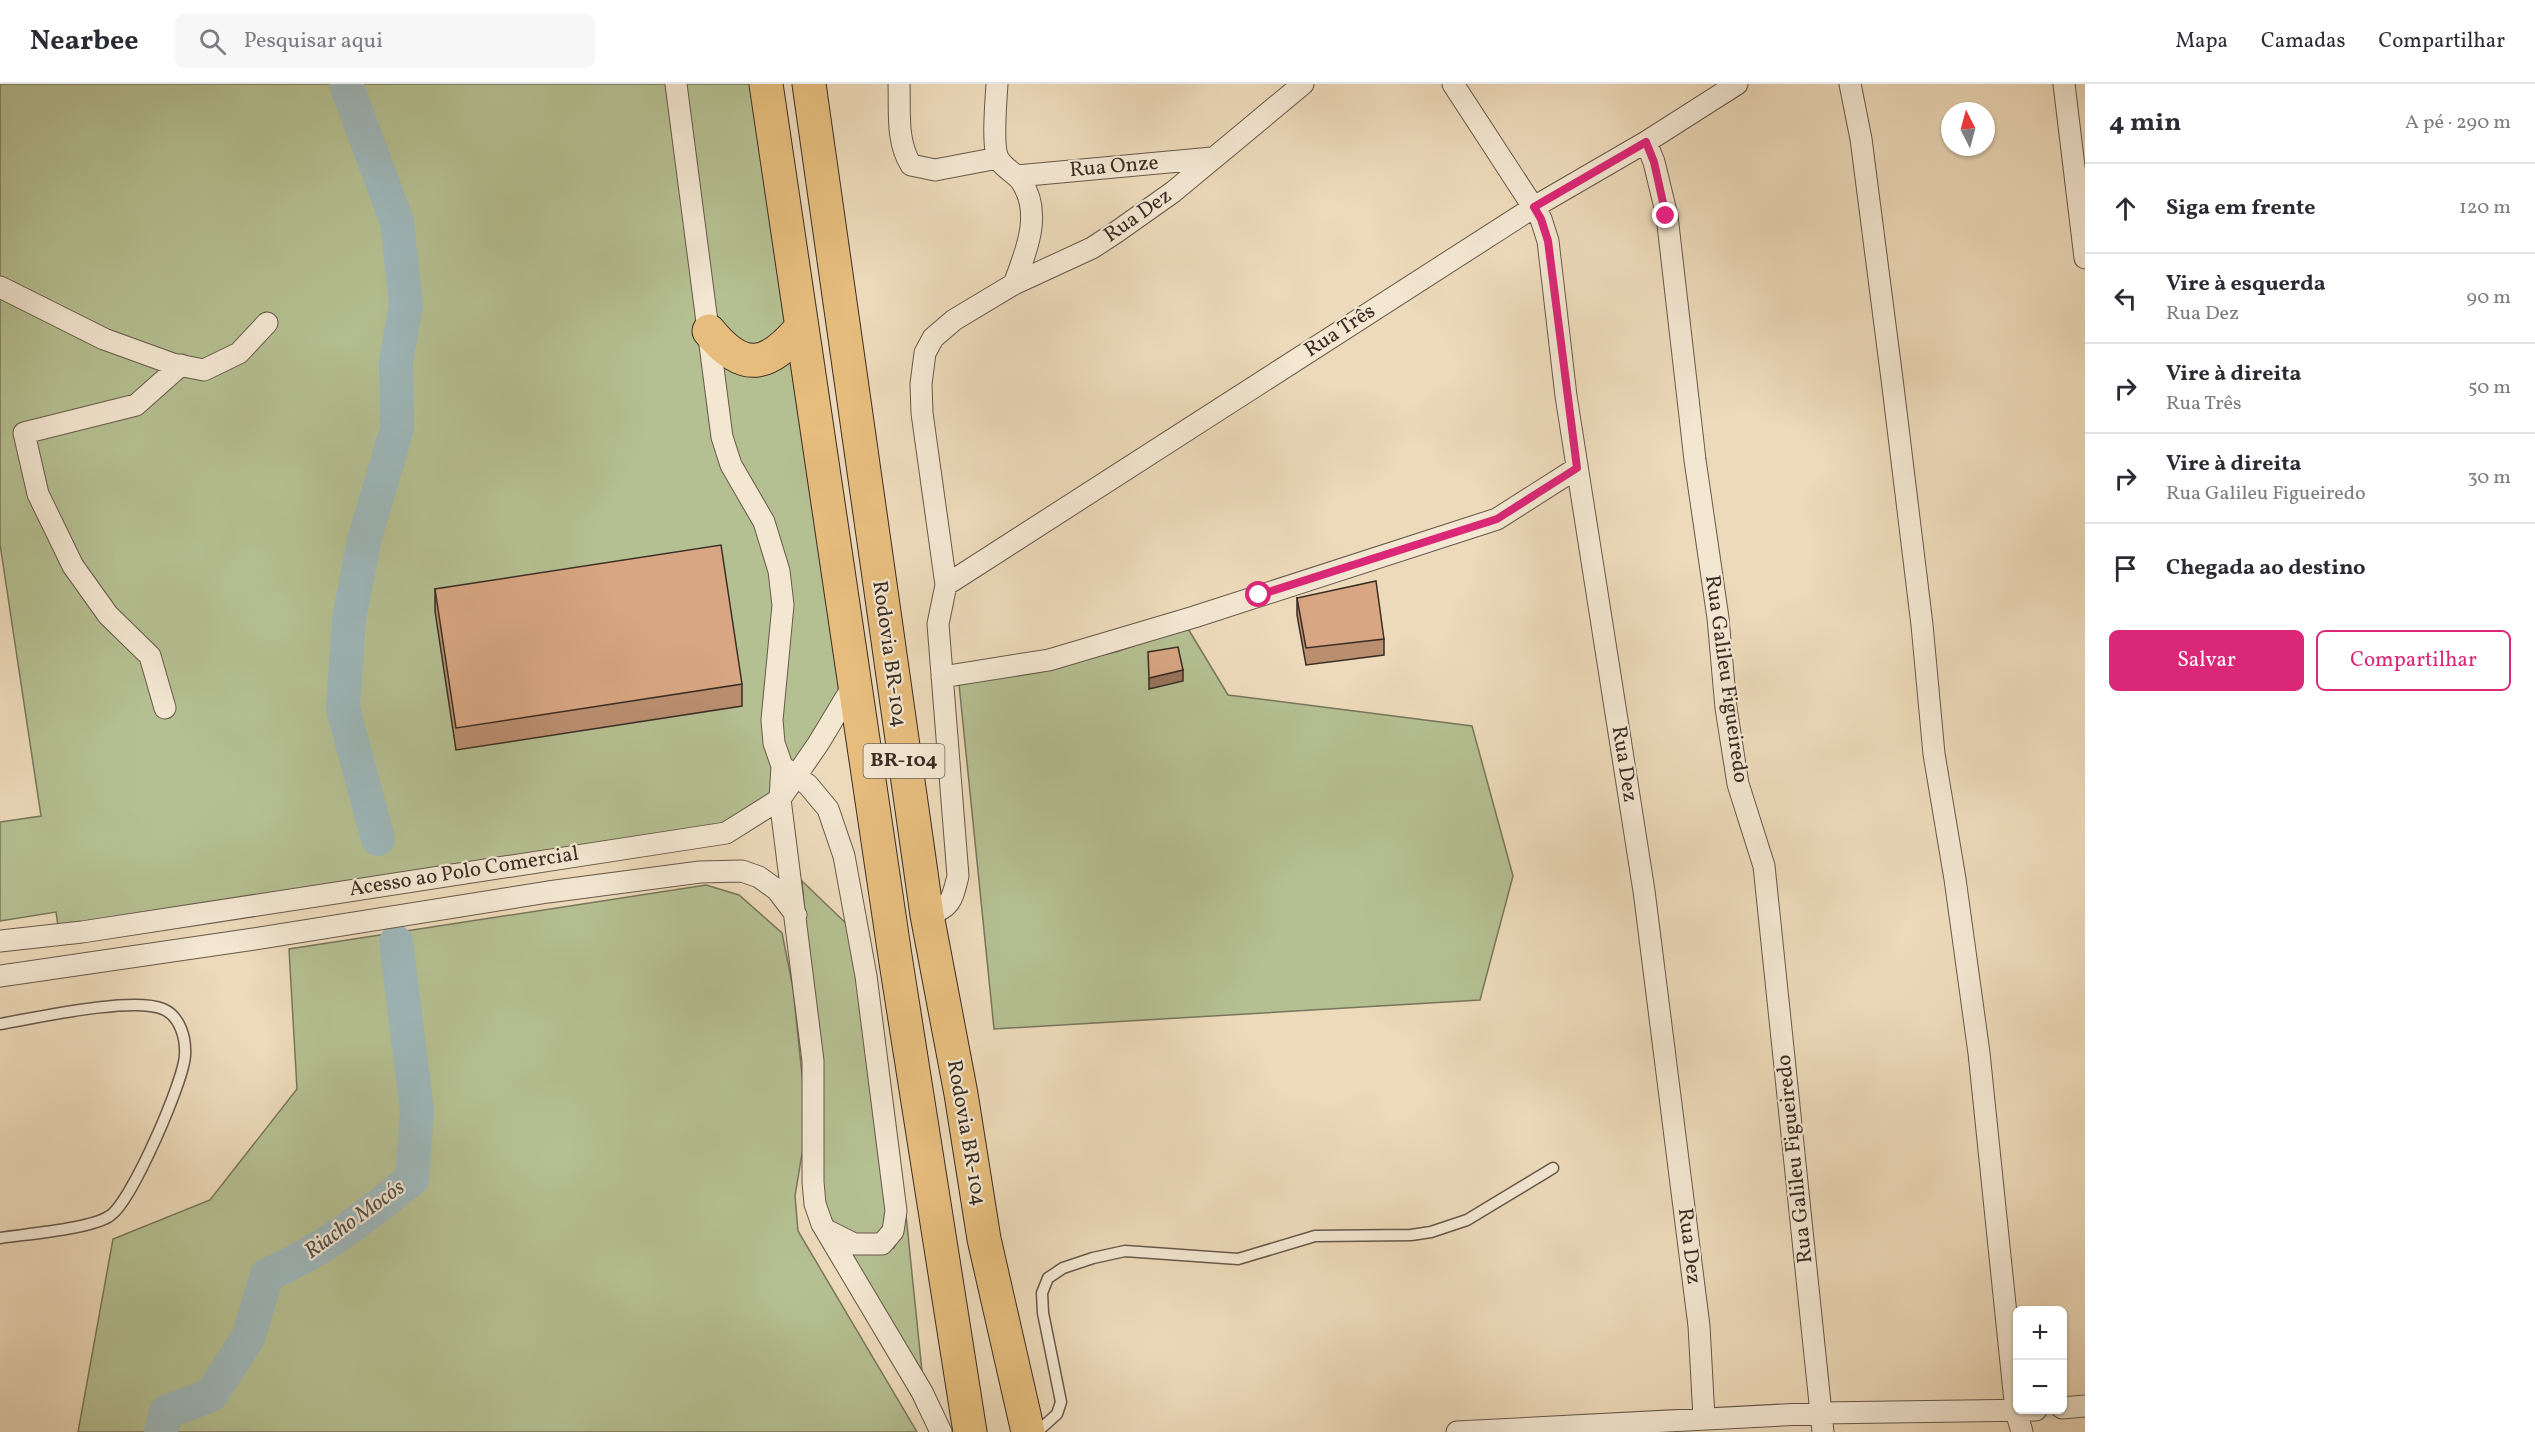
<!DOCTYPE html>
<html lang="pt">
<head>
<meta charset="utf-8">
<style>
	body { margin:0; font-family:Vollkorn,serif; background:#f7f7f7; color:#2b2b33 }
	.controls { position:absolute; right:18px; bottom:18px; display:grid; overflow:hidden; border-radius:9px; box-shadow:0 2px 4px #0004 }
	.controls button { width:54px; height:54px; display:grid; place-items:center; padding:0; border:0; border-bottom:2px solid #e1e1e2; background:#fff; color:#2b2b33; font:30px sans-serif }
	.compass { position:absolute; left:1941px; top:18px; width:54px; height:54px; border-radius:50%; background:#fff; box-shadow:0 2px 4px #0004; rotate:354deg }
	.stop { position:absolute; width:18px; height:18px; margin:-14px; border:4px solid #db2777; border-radius:50%; background:#fff }
	.stop.end { background:#db2777; border-color:#fff; box-shadow:0 2px 6px #0008 }
	.list { margin:0; padding:0; list-style:none }
	h2 { display:flex; justify-content:space-between; align-items:center; height:78px; margin:0; padding:0 24px; font-size:26px }
	h2 small { font-size:20px; font-weight:400; color:#7c7c81 }
	.list li { display:grid; grid-template-columns:39px 1fr auto; gap:18px; align-items:center; box-sizing:border-box; height:90px; padding:0 24px; border-top:2px solid #e1e1e2 }
	.list b { display:block; font-size:22px; white-space:nowrap }
	.list p { margin:0; font-size:20px; white-space:nowrap; color:#7c7c81 }
	.list em { font-size:20px; font-style:normal; color:#7c7c81 }
	.actions { display:flex; gap:12px; padding:18px 24px }
	.actions a { flex:1; padding:14px 0; border:2px solid #db2777; border-radius:9px; text-align:center; font-size:21px; color:#db2777 }
	.actions .main { background:#db2777; color:#fff }
	.icon { flex:none; width:33px; height:33px; fill:none; stroke:currentColor; stroke-width:2; stroke-linecap:round; stroke-linejoin:round }
	.map { position:relative; flex:none; width:2085px; height:1348px; overflow:hidden }
	header { display:flex; align-items:center; gap:36px; box-sizing:border-box; height:84px; padding:0 30px; background:#fff; border-bottom:2px solid #e1e1e2 }
	header strong { font-size:28px }
	nav { display:flex; gap:33px; margin-inline-start:auto; font-size:21px }
	.search { width:420px; height:54px; background:#f7f7f7; display:flex; align-items:center; gap:15px; box-sizing:border-box; padding:0 21px; border-radius:9px; color:#7c7c81; font-size:22px }
	main { display:flex }
	aside { flex:1; background:#fff }
	.map>svg:first-child { display:block }
</style>
</head>
<body>
<header>
<strong>Nearbee</strong>
<div class="search"><svg class="icon" aria-label="search" viewBox="0 0 24 24"><circle cx="10" cy="10" r="6"/><path d="M15 15l6 6"/></svg>Pesquisar aqui</div>
<nav><a>Mapa</a><a>Camadas</a><a>Compartilhar</a></nav>
</header>
<main>
<div class="map">
<svg width="2085" height="1348" viewBox="0 0 2085 1348">
	<rect width="100%" height="100%" fill="#eddaba"/>
	<filter id="stains"><feTurbulence type="fractalNoise" baseFrequency=".00333" numOctaves="4"/><feColorMatrix values="0 0 0 0 .2 0 0 0 0 .09 0 0 0 0 .02 0 0 0 .5 -.17"/></filter>
	<radialGradient id="worn" r=".72"><stop offset=".6" stop-color="#630" stop-opacity="0"/><stop offset="1" stop-color="#630" stop-opacity=".3"/></radialGradient>
	<path fill="#b5c092" stroke="#78765c" stroke-width="1.5" d="M0,0H761L847,597L793,694L724,746L59,849L56,828L0,837V738L41,732L0,460Z
		M1187,543L1228,611L1472,642L1513,792L1480,916L994,945L959,600L1116,568Z
		M802,797L853,846L891,1134L883,1151L870,1157L833,1144L823,1121L821,1019Z
		M706,801L739,811L782,849L793,904L807,1039L795,1112L798,1147L917,1348H78L113,1155L210,1116L297,1005L289,865Z
		M906,1131L923,1297L844,1167L868,1168L894,1164Z"/>
	<g fill="none" stroke-linecap="round" stroke-linejoin="round">
		<path stroke="#9eb8bb" stroke-width="34" d="M346,0L397,138L406,221L396,277L397,345L365,453L349,535L343,624L378,755
			M161,1348L166,1328L211,1311L248,1254L267,1191C324,1166 364,1134 412,1095L417,1027L396,858"/>
		<g stroke="#67584a" stroke-width="13">
			<path id="lane" d="M0,940C35,934 133,912 163,925C180,932 186,954 185,971C184,997 132,1116 111,1131C93,1145 25,1150 0,1154
				M1037,1348L1057,1330L1061,1318L1043,1229L1042,1209L1048,1194L1063,1184L1093,1174L1125,1167L1238,1175L1315,1152L1411,1151L1431,1148L1467,1136L1553,1084"/>
		</g>
		<g stroke="#67584a" stroke-width="23">
			<path id="street" d="M676,0L722,353L731,381L764,438L779,487L783,521L772,636L774,659L782,682L780,715L813,977V1098L815,1120L822,1140L922,1308L941,1348
				M899,0C900,27 896,57 911,81L935,86L998,74
				M997,0C996,16 992,62 998,74C1003,84 1015,89 1021,97C1043,129 1026,168 1014,200
				M1453,0L1541,135L1548,157L1566,312L1644,807L1699,1242L1704,1334
				M1850,0L1861,55L1893,303L1922,541L1934,670L1955,795L1979,969L2016,1327L2022,1348
				M2064,0L2085,174
				M1646,58L1654,78L1667,132L1695,376L1718,534L1726,624L1738,700L1764,782L1823,1348
				M1017,92L1212,74
				M0,203L104,255L173,280L204,286L239,269L267,239
				M946,501L1534,123L1646,58L1737,0
				M942,593L1049,576L1194,533L1497,435L1577,384
				M165,624L150,572L108,531L73,482L38,410L24,349L136,321L181,281
				M786,685L808,701L828,725L844,772L866,892L896,1127L893,1147L882,1160H854L826,1146
				M927,831C951,824 952,816 958,792L938,540L946,501L922,329L921,300L925,269L933,254L954,236L1014,200L1092,164L1115,149L1173,108L1303,0
				M0,857L82,848L726,749L780,715L818,660L856,597
				M0,892L254,855L548,808L700,788L742,787L759,793L777,806L796,831
				M2062,1324L2085,1322
				M1457,1348L1821,1329L2036,1326"/>
		</g>
		<g stroke="#3a2d25" stroke-width="35">
			<path id="highway" d="M766,0L895,872L970,1348
				M809,0L927,831L961,1010L984,1155L1028,1348
				M709,247C744,290 768,283 801,244"/>
		</g>
		<use href="#lane" stroke="#f3e7d2" stroke-width="10"/>
		<use href="#street" stroke="#f3e7d2" stroke-width="21"/>
		<use href="#highway" stroke="#e6bd7d" stroke-width="33"/>
	</g>
	<path fill="#ba8f70" stroke="#3a2d25" stroke-width="1.5" d="M435,505L742,600V622L456,666L435,527Z
		M1297,514L1384,555V571L1306,581L1297,531Z"/>
	<path fill="#97745b" stroke="#3a2d25" stroke-width="1.5" d="M1183,586V597L1149,605V594Z"/>
	<path fill="#d8a682" stroke="#3a2d25" stroke-width="1.5" d="M721,461L742,600L456,644L435,505Z
		M1376,497L1384,555L1306,564L1297,514Z
		M1178,563L1183,586L1149,594L1148,568Z"/>
	<g fill="none" stroke-linecap="round" stroke-linejoin="round">
		<path stroke="#db2777" stroke-width="8" d="M1259,511L1497,435L1577,384L1548,157L1541,135L1534,123L1646,58L1654,78L1666,132"/>
	</g>
	<g text-anchor="middle" dominant-baseline="central" stroke-width="4.5" stroke-linejoin="round" paint-order="stroke">
		<rect fill="#f3e7d2" stroke="#726559" stroke-width="1.5" x="863.5" y="660" width="81" height="34" rx="4.5"/>
		<g font-size="20" font-weight="bold" fill="#3a2d25">
			<text x="904" y="677">BR-104</text>
		</g>
		<g font-size="21" fill="#3a2d25" stroke="#f3e7d2">
			<text transform="translate(1114 83) rotate(-5)">Rua Onze</text>
			<text transform="translate(1138 132) rotate(-35)">Rua Dez</text>
			<text transform="translate(1340 247) rotate(-33)">Rua Três</text>
			<text transform="translate(889 570) rotate(82)">Rodovia BR-104</text>
			<text transform="translate(1726 595) rotate(82)">Rua Galileu Figueiredo</text>
			<text transform="translate(1624 680) rotate(81)">Rua Dez</text>
			<text transform="translate(464 788) rotate(-9)">Acesso ao Polo Comercial</text>
			<text transform="translate(966 1049) rotate(80)">Rodovia BR-104</text>
			<text transform="translate(1795 1075) rotate(-96)">Rua Galileu Figueiredo</text>
			<text transform="translate(1689 1162) rotate(83)">Rua Dez</text>
		</g>
		<g font-size="22" font-style="italic" fill="#53504a" stroke="#f3e7d2">
			<text transform="translate(355 1136) rotate(-36)">Riacho Mocós</text>
		</g>
	</g>
	<rect width="100%" height="100%" filter="url(#stains)"/>
	<rect width="100%" height="100%" fill="url(#worn)"/>
</svg>
<div class="controls">
<button>+</button>
<button>−</button>
</div>
<svg class="compass" viewBox="-18 -18 36 36"><path d="M0-13l5 13h-10z" fill="#e53935"/><path d="M0 13l5-13h-10z" fill="#7c7c81"/></svg>
<div class="stop" style="left:1259px;top:511px"></div>
<div class="stop end" style="left:1666px;top:132px"></div>
</div>
<aside>
<h2>4 min<small>A pé · 290 m</small></h2>
<ul class="list">
<li><svg class="icon" aria-label="ahead" viewBox="0 0 24 24"><path d="M12 20V5M6 11l6-6 6 6"/></svg><div><b>Siga em frente</b></div><em>120 m</em></li>
<li><svg class="icon" aria-label="left" viewBox="0 0 24 24"><path d="M17 20v-9H6M10 6l-5 5 5 5"/></svg><div><b>Vire à esquerda</b><p>Rua Dez</p></div><em>90 m</em></li>
<li><svg class="icon" aria-label="right" viewBox="0 0 24 24"><path d="M7 20v-9h11M14 6l5 5-5 5"/></svg><div><b>Vire à direita</b><p>Rua Três</p></div><em>50 m</em></li>
<li><svg class="icon" aria-label="right" viewBox="0 0 24 24"><path d="M7 20v-9h11M14 6l5 5-5 5"/></svg><div><b>Vire à direita</b><p>Rua Galileu Figueiredo</p></div><em>30 m</em></li>
<li><svg class="icon" aria-label="arrive" viewBox="0 0 24 24"><path d="M6 21V4h12l-3 4 3 4H6"/></svg><div><b>Chegada ao destino</b></div></li>
</ul>
<div class="actions"><a class="main">Salvar</a><a>Compartilhar</a></div>
</aside>
</main>
</body>
</html>
